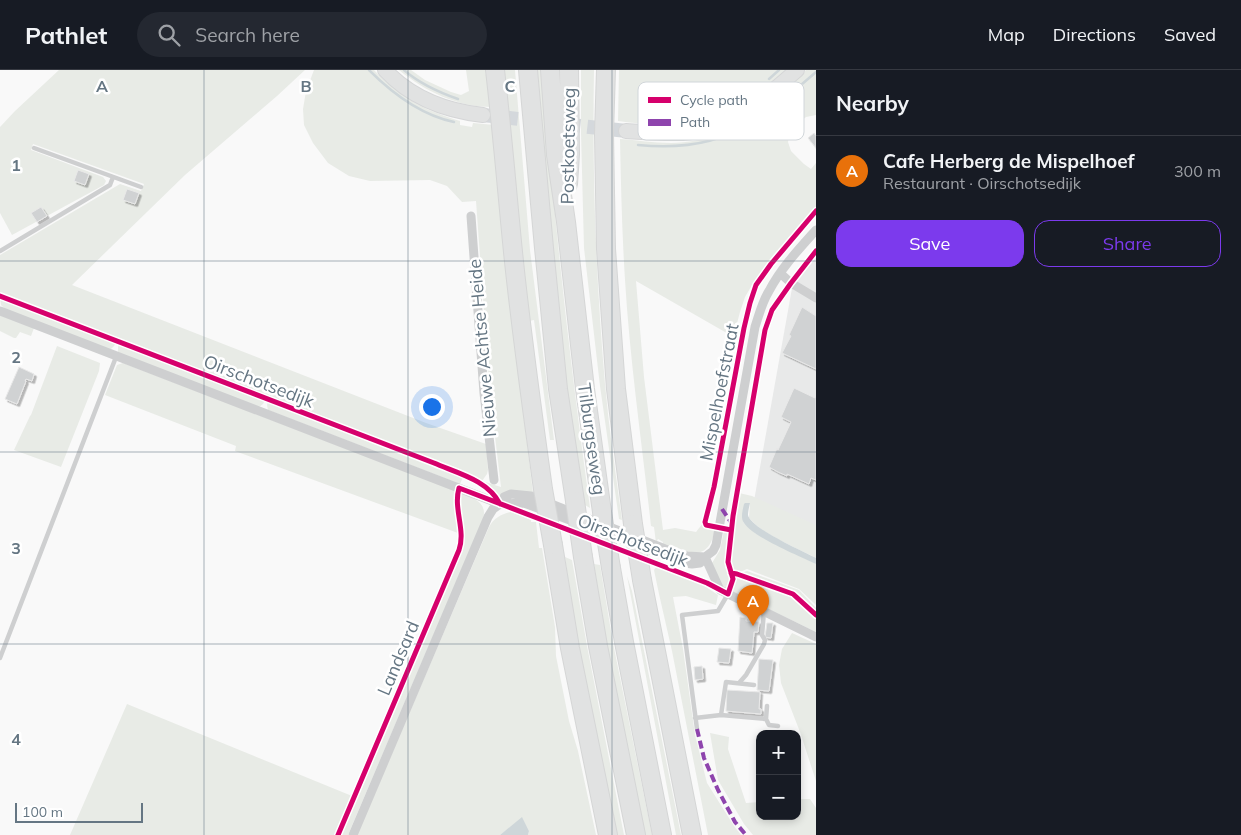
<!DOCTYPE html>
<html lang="en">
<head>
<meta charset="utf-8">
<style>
	body { margin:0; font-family:Mulish,sans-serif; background:#242831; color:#f1f3f6 }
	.controls { position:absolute; right:15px; bottom:15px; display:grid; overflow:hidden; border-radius:10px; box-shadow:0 2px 8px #0003 }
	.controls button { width:45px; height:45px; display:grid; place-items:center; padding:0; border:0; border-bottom:1px solid #363941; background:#171b24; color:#f1f3f6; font:25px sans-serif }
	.scale { position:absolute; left:15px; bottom:12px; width:128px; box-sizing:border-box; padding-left:5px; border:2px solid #657683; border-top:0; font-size:14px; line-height:18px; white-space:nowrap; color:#657683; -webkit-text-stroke:4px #fff; paint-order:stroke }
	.you { position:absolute; left:431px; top:336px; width:18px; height:18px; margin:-12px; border:4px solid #fff; border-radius:50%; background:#1a73e8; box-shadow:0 0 0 8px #1a73e833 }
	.badge { display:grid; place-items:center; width:32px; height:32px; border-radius:50%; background:#7c3aed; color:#fff; font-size:16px; font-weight:700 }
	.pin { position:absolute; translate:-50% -41px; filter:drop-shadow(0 1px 2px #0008) }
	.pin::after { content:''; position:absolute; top:26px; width:18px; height:15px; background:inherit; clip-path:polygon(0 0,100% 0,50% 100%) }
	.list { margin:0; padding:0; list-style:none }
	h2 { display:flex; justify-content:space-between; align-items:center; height:65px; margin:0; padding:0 20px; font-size:21px }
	h2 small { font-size:16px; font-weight:400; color:#9ea1a6 }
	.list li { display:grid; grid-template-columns:32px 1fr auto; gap:15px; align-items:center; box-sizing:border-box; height:70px; padding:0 20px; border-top:1px solid #363941 }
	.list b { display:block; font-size:19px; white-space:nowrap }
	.list p { margin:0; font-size:16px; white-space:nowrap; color:#9ea1a6 }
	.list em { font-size:16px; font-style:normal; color:#9ea1a6 }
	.actions { display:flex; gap:10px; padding:15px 20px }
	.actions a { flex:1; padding:11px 0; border:1px solid #7c3aed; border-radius:15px; text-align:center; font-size:18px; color:#7c3aed }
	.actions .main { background:#7c3aed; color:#fff }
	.icon { flex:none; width:28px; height:28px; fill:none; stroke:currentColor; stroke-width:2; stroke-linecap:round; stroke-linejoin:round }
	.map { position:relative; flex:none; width:816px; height:765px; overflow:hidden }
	header { display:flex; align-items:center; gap:30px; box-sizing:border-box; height:70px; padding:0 25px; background:#171b24; border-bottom:1px solid #363941 }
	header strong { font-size:24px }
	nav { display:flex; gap:28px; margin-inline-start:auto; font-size:18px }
	.search { width:350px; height:45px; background:#242831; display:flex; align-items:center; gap:12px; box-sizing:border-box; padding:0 18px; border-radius:28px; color:#9ea1a6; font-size:19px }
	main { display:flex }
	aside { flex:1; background:#171b24 }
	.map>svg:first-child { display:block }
</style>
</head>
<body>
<header>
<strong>Pathlet</strong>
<div class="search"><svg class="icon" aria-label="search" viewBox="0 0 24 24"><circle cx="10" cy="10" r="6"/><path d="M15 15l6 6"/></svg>Search here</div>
<nav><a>Map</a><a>Directions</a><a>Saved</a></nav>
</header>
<main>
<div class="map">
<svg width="816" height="765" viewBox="0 0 816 765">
	<defs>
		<filter id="shadow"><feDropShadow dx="2.5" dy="2.5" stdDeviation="0" flood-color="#0004"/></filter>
	</defs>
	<rect width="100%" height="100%" fill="#f9f9f9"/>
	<path fill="#e8e9e9" d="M816,185V473L752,442L794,207Z"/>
	<path fill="#e8ebe6" d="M59,0H305L277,26L185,105L72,215L426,353L486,374L488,400L487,404L482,411L501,417L490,324L476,131L462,132L447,116L430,110L370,111L349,106L328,93L313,73L304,55L303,39L306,21L314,0H374C400,28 424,40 460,51V55L472,57L473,53L494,55L504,181L533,423H505L498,426C490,415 477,409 465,403L0,224V185L120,114L141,121L144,114L33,74L31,80L103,107L106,111L104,115L12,165L0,143V57L15,41Z
		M399,0H411L425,10L451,22L461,25L469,21L466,0H485L492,37C457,37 425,21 399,0Z
		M504,0H515L530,180L554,370H550L534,250L529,251C520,167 514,83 504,0Z
		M536,0H543C553,146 570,292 590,438L585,435L567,319L550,179Z
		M581,0H594C592,105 596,210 605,314C609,360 616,405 622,450L619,449L600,316L584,178L581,63Z
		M619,0H789L761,22L759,21C715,57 672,58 618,51Z
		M806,0H816V45L806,47L796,55L789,66L788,72L791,81L804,94L811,99L816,93V137L772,188L752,215L745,227L740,242L736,257L739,270L636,211L644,307L663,460L675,458L696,462L703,453L705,456L715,459C709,494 686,483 662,475L663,472L658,469L656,473L654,457L651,456C642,374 630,292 625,210C622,163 621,116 620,69C637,70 653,73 671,73C707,73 744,58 771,35L769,32Z
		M0,228L116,273L114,276L110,280L5,239L1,235Z
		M0,245L34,258L31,266L20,262L16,268H14L0,261Z
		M119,274L265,330L263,334L259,337L118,283V277Z
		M57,276L100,293L99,301L61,397L14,380L30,346L31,345Z
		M123,293L456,421L454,430L458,463L235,381L236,376L105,325L117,295Z
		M268,331L463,407L460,414L268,340L267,335Z
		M460,423C473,428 488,432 483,449L348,765H340L462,478C467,460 455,441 460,423Z
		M739,423L752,426L816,455V488C793,476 766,467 749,448L750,433H745L743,452L755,463L816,494V535L799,519L747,499L740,502L731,500L730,492Z
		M511,442L531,450V452H536L539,478H542L555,557L556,586L569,651L578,681L596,765H528L529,761L522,748L500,765H357L489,457C494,448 501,444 511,442Z
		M724,460L729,462L725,497L731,510L728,519L721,516L712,493L720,480Z
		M565,487L572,490L587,576L624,765H616L578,578Z
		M594,494L600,495L613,573L652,765H645L607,575Z
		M656,497L703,515L718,525L716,535L686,526L673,527L683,579L695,665L707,713L734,756L741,765H708L672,581L659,524L654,500Z
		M747,501L799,520L816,538V543L796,523L742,503Z
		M734,505L794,527L816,549V562L732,521L735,512Z
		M627,506L632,521L681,765H676Z
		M792,563L816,574V711L800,662L781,613L779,595L782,579Z
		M127,634L352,726L335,765H70Z
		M710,663L729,667L728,679L746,733L760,732V746H797V729H810L816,738V765H753L744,754L718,710Z"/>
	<path fill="#ced6d9" d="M745,433H750C749,437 748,442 748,445C750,458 804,482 816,488V494C799,486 753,467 744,453C740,448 743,439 744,434Z
		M522,747L529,761L528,765H500Z"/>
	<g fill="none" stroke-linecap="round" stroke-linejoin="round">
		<path stroke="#ced6d9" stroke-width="2.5" d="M369,0C393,24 421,45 454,52
			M404,0C420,14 438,22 458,29
			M769,9L779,0
			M787,27L816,2
			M642,50C688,53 718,48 756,20
			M638,75C691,80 731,71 773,38"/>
	</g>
	<path fill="#d0d2d3" stroke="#e8e8e8" filter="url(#shadow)" d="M814,63L816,66V78L808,68Z
		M78,100L89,104L85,115L74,111Z
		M127,119L139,123L135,134L123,130Z
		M41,137L47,146L37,152L31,143Z
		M802,237L816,246V299L782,283L791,266L789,265Z
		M19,297L34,304L32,311L26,309L25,311H26L17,334L5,329Z
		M794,318L815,328L816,326V410L811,408L809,414L787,404V406L778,402L769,397L775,383L777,378L778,380L791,352L781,347Z
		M740,547L746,548V551L759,552L758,562H754L752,583L738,581Z
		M767,553H773L771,568L765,567Z
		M719,578L731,579L729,593L717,592Z
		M759,589L773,590L769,621L757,620Z
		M702,596L703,609L695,610L694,597Z
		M727,620L760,622L759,639H761V644L726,641Z"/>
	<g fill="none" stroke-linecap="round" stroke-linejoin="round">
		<path stroke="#d4d8dc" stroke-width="14" stroke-dasharray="14 7" stroke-linecap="butt" d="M483,45L626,61"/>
		<g stroke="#d5d6d7" stroke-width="16">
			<path id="secondary" d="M385,0C411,28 447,41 483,45
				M626,61C648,62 670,65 692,62C734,57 766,27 797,0"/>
		</g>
		<g stroke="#d5d6d6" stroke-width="20">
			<path id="highway" d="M495,0C502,60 507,121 513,182C521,261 532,340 543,419
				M528,0L544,178L558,319L575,431
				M550,0L556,85L566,152L585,319L602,442
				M606,0L604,64L606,179L616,319L633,454
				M568,114L570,84L569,0
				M553,475L570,578L608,765
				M583,487L598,576L636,765
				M611,498L624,572L662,765
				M642,510L692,765"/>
		</g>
		<path stroke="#cecfd0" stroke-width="4.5" d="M34,78L141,117
			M0,181L110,115L113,107
			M0,588L116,287
			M739,613L746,605L764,574L765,570L762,565L764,541
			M721,645L726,612L754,615
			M695,648L721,645L766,649L769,655L778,656
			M766,649L767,636
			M697,659L682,545L718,541L728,524"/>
		<path stroke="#cecfd0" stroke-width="9" d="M471,146L484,323L494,410
			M780,203L791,213L816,228
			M0,241L500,434L524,433L685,493L692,494L700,493L705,487L713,481L716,475L755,257C759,245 762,232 769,221C781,198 799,179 816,160
			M705,487L720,520L816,567
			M353,765L488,447L493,439L500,434L504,427L511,424L531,426L665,479L687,486L705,487"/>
		<use href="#secondary" stroke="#e1e2e2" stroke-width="14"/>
		<use href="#highway" stroke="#e1e2e2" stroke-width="18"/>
		<g stroke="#d5d6d6" stroke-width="20" stroke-linecap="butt">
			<path id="highway-bridge" d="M543,419L553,475
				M575,431L583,487
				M602,442L611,498
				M633,454L642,510"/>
		</g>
		<use href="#highway-bridge" stroke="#e1e2e2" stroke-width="18"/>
		<path stroke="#8e44ad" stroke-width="4" stroke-dasharray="8 4" stroke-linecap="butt" d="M722,439L732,454
			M697,659L704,688L718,720L735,752L746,765"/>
		<g stroke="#fff" stroke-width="8">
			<path id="cycleway" d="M0,226L434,393C457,403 488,410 500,434
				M731,460L706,455L705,452L714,417L744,258L750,233L756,215L771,194L816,141
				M731,503L737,504L793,524L816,545
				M338,765L459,480C466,460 453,439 459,418L707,513L728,524L733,509L728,492L733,446L765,260L772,240L791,213L816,181"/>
		</g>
		<use href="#cycleway" stroke="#d6006c" stroke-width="5"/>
	</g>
	<path fill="none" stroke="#657683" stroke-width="1" stroke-opacity="0.55" d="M204,0V765M408,0V765M612,0V765M0,191H816M0,382H816M0,574H816"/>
	<g text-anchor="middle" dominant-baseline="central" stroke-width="5" stroke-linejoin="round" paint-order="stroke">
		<g font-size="18" fill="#657683" stroke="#fff">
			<text transform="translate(568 76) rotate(-89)">Postkoetsweg</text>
			<text transform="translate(482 278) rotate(-95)">Nieuwe Achtse Heide</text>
			<text transform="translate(259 311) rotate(21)">Oirschotsedijk</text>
			<text transform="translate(719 322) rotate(-79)">Mispelhoefstraat</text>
			<text transform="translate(592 369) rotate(82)">Tilburgseweg</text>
			<text transform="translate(633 470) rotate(21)">Oirschotsedijk</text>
			<text transform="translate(398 588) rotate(-67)">Landsard</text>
		</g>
	</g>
	<rect x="638" y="12" width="166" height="58" rx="8" fill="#fff" stroke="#d1d6da" stroke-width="1"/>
	<rect x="648" y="27" width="23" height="6" fill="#d6006c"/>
	<rect x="648" y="49" width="23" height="7" fill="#8e44ad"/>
	<g font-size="14" fill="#657683">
		<text x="680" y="35">Cycle path</text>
		<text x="680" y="57">Path</text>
	</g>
	<g font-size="16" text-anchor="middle" font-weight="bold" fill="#657683" stroke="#fff" stroke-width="5" stroke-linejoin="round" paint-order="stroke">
		<text x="102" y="22">A</text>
		<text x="306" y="22">B</text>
		<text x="510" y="22">C</text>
		<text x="16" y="101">1</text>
		<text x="16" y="293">2</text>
		<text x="16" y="484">3</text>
		<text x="16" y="675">4</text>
	</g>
</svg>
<div class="controls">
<button>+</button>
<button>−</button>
</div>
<div class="scale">100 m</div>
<div class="you"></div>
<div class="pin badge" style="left:753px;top:556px;background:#e8710a">A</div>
</div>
<aside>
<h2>Nearby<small></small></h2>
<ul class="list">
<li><span class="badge" style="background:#e8710a">A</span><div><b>Cafe Herberg de Mispelhoef</b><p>Restaurant · Oirschotsedijk</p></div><em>300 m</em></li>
</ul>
<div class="actions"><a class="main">Save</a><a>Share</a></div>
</aside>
</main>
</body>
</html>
